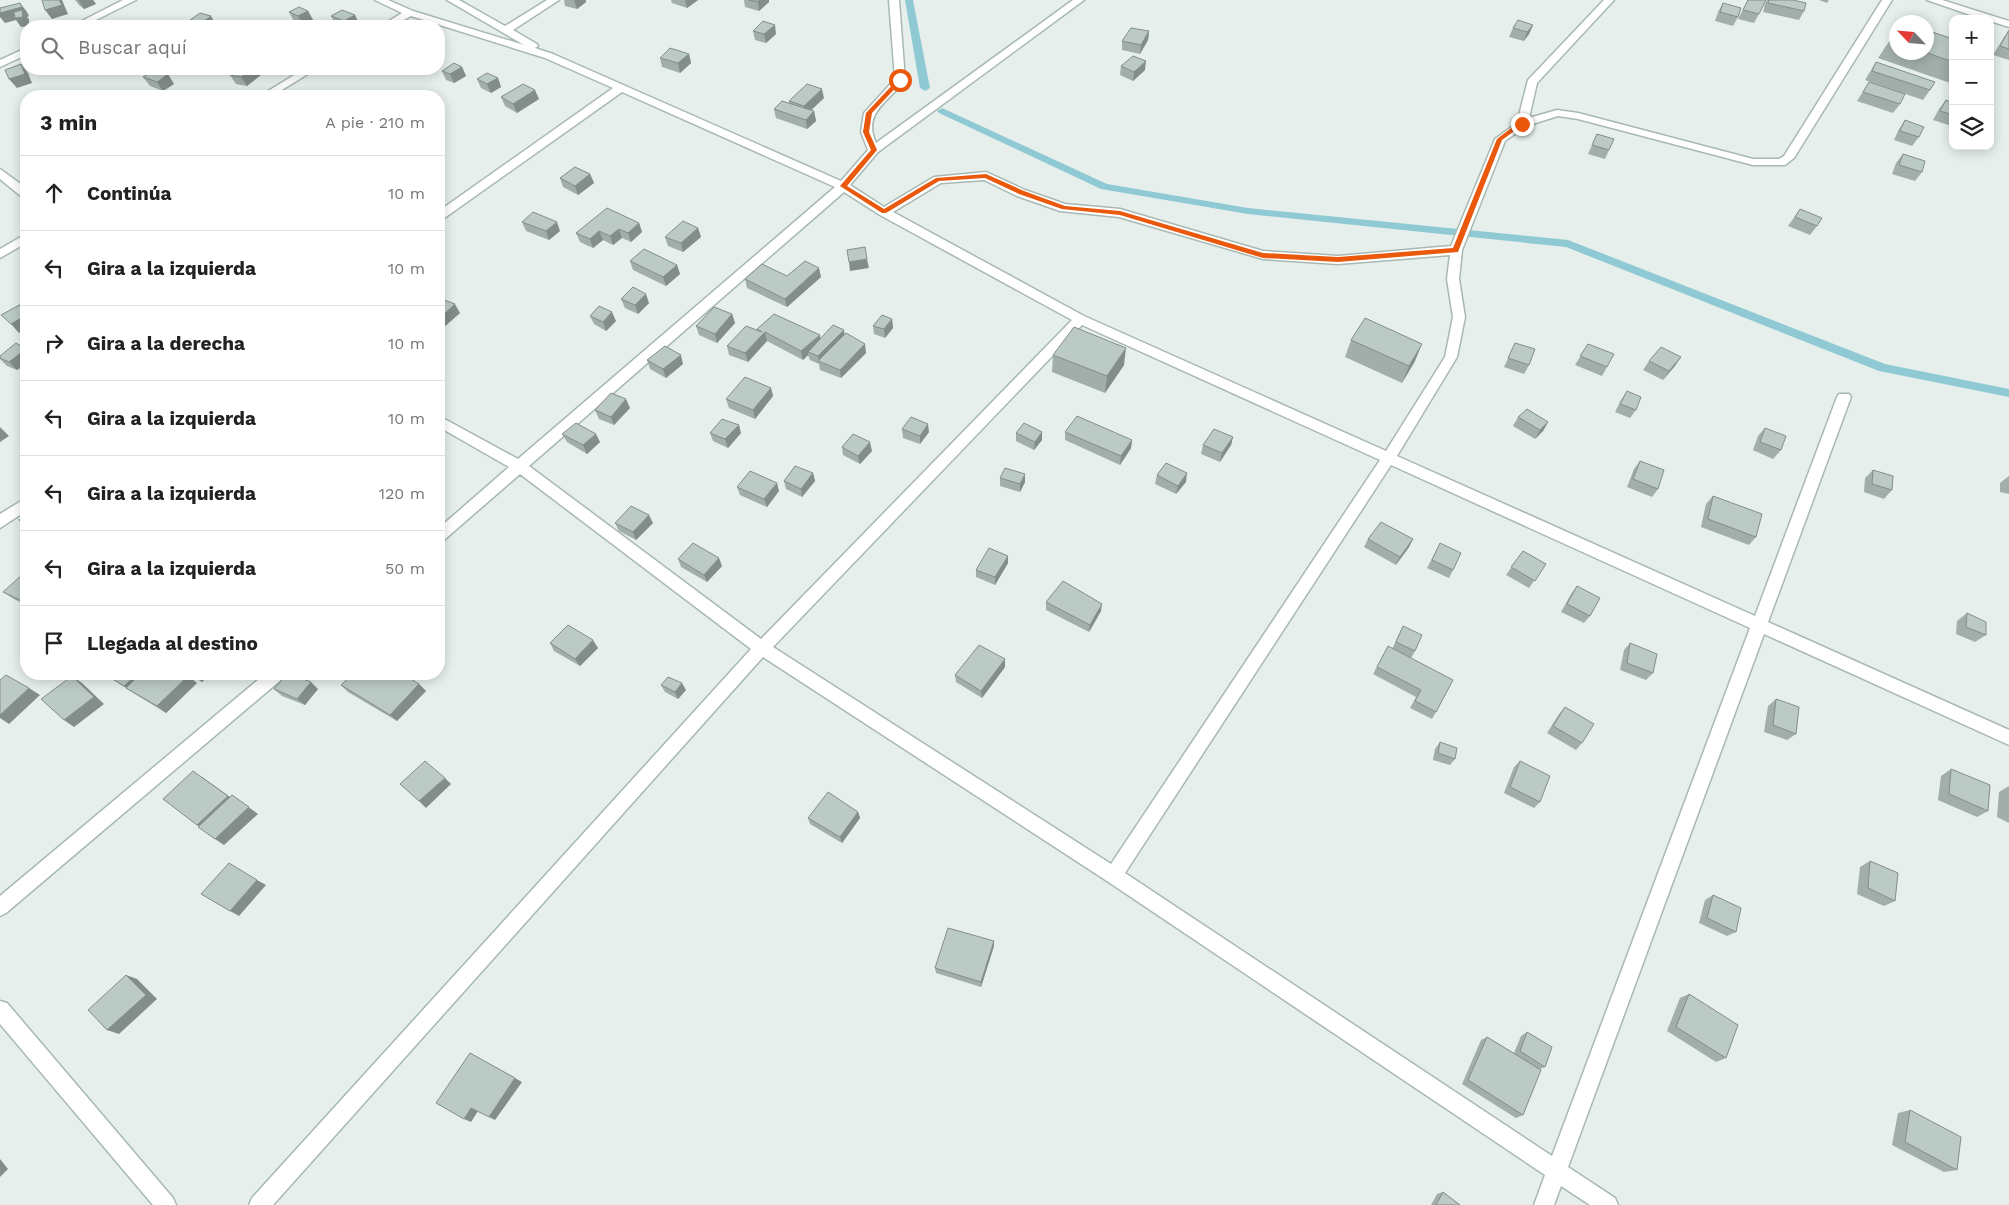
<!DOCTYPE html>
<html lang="es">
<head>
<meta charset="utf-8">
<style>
	body { margin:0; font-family:"Work Sans",sans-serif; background:#f2f2f2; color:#222 }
	.controls { position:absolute; right:15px; top:15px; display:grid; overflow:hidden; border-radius:10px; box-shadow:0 2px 12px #0003 }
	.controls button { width:45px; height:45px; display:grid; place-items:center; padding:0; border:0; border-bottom:1px solid #e0e0e0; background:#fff; color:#222; font:25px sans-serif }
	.compass { position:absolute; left:1889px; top:15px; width:45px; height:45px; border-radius:50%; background:#fff; box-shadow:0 2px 12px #0003; rotate:296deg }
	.stop { position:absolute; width:15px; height:15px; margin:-11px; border:4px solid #ea580c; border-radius:50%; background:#fff }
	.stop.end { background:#ea580c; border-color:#fff; box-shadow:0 1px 5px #0008 }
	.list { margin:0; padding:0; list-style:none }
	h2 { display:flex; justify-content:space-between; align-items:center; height:65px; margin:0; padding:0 20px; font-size:21px }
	h2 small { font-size:16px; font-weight:400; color:#767676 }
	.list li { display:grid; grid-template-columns:32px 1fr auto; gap:15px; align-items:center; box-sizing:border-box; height:75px; padding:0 20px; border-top:1px solid #e0e0e0 }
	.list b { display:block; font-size:19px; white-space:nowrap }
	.list em { font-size:16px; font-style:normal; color:#767676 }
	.icon { flex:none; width:28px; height:28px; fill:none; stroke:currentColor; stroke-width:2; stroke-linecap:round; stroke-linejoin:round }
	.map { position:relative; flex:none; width:2009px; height:1205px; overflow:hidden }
	.search { position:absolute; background:#fff; box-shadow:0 2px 12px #0003; left:20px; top:20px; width:425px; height:55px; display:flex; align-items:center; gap:12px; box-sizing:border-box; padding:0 18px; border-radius:20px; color:#767676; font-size:19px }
	.panel { position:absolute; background:#fff; box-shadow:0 2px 12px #0003; left:20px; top:90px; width:425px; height:590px; border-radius:20px }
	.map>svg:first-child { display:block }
</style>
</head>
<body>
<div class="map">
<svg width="2009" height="1205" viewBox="0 0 2009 1205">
	<rect width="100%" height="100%" fill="#e6efeb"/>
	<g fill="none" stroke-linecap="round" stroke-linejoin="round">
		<path fill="#8ec9d4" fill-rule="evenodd" d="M905,0H913L930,88L925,91L920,88Z
			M942,108L1107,184L1248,208L1568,240L1885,364L2009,389V397L1879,371L1566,247L1248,214L1101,189L939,113L937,111Z"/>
		<g stroke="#a8b8b2" stroke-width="3">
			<path id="street" d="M123,0H136L84,26H72Z
				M375,0H388L413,11L524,45L447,0H459L505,26L547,0H559L513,30L537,44L538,46L535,48L553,54L841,181L868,150L861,132L864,113L895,79L889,0H899L905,80C889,102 862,112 876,143L1073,0H1084L878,152L850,185L884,207L934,177L986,172L1025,190L1065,204L1120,209L1263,251L1338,256L1451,246L1495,139L1517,123L1528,80L1604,0H1614L1537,83L1529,118L1557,110L1578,113L1753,159H1779L1784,156L1882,0H1892L1794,158L1785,165H1753L1578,119L1558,116L1526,126L1505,141L1462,250L1459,279L1465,317L1457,357L1397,456L1755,616L1837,397L1839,394H1849L1851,397L1768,622L2009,730V745L1764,634L1568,1167L1615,1198L1618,1205H1590L1561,1186L1554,1205H1534L1545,1175L1107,881L763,657L273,1205H249L252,1198L751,649L520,474L444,540L439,542V528L509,467L439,427V416L518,459L835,187L622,92L443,219L439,220V211L613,88L545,58L411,16L393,26H381L402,13ZM984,180L1017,196L1060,211L1119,217L1263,259L1338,264L1450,255L1447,279L1453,317L1445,357L1386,451L1084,316L893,212L941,183ZM844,192L880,215L1072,320L761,639L529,466ZM1082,325L1380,460L1111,864L773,647ZM1391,465L1750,628L1552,1156L1125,873Z
				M1927,0H1942L2009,21V27L1990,21V19H1982Z
				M26,48V55L0,67V60Z
				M304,69H316L272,96H260Z
				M0,169L26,188V198L22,197L0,179Z
				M26,234V243L0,258V249Z
				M26,498V511L0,528V514Z
				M265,674H284L282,679L6,913L0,916V896Z
				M0,1001L7,1003L173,1198L176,1205H153L0,1024Z"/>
		</g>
		<use href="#street" fill="#fff" fill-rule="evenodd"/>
	</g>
	<path fill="#a1aea9" d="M75,0H93L96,4L84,9L79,5Z
		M564,0H586V2L577,9L565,6Z
		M671,0H698L687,8L672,3Z
		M744,0H769V2L759,11L745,7Z
		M1748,0L1759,14L1754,23L1738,19Z
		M1767,0H1793L1804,11L1799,20L1763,12L1765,4Z
		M1819,0H1829L1827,3Z
		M1723,3L1738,17L1733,26L1715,21L1718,12Z
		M308,11L313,20L303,25L294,21L289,12Z
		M355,15L359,24L355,26H339L336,25L331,16Z
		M186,23L216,25L214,26H188Z
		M1533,25L1529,34L1524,41L1509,37L1513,28Z
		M2009,30V60L1993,55L2004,37Z
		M753,31L776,34L766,43L755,40Z
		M1149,31L1148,40L1140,54L1122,50V41Z
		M1896,31V52H1926L1953,39V84L1878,58Z
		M689,54L691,63L680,73L662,67L660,58Z
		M1876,62L1930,90L1923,100L1865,80Z
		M1121,66L1145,70L1133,81L1120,75Z
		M462,67L466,76L454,83L446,80L442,71Z
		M237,69H259L262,74L247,86L236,84L230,75Z
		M143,77L174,84L163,91L150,86Z
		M498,78L501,87L491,93L481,88L477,79Z
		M1869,82L1900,104L1893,113L1857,101Z
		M501,97L539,99L517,113L505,106Z
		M824,98L811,110L814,111L816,121L807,129L776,118L774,109L789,103V101Z
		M1946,100L1953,103V125L1952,126L1933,120L1939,109Z
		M1905,120L1919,137L1912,146L1894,140L1899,129Z
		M1597,134L1614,139L1605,159L1588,154Z
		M1903,154L1922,172L1915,181L1892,174L1896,163Z
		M590,174L594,183L578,195L563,187L560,178Z
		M1800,209L1817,226L1810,235L1788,226Z
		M522,222L560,231L549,240L526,231Z
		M639,223L642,232L631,242L622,238L613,245L603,240L593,248L580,242L576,233Z
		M698,228L701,237L683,252L668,246L665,237Z
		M630,261L677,265L680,274L666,286L633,270Z
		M787,276L821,277L787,307L747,288L745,279Z
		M439,298L460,313L444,327L439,325Z
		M621,299L649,303L638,314L625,308Z
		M732,314L735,323L717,343L699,335L696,326Z
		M590,316L616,321L606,331L594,324Z
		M892,319L893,328L885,338L874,334L873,326Z
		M757,329L820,335V338L845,335L866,353L841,378L820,370L819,364L810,360L808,355L803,360L767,341L748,362L729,355L727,346L758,330Z
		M1351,340L1415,361L1402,383L1345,357Z
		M1515,343L1529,365L1524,374L1504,367Z
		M1588,344L1607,367L1602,376L1575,365Z
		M26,348V364L17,370L7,366L0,359V356Z
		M1053,355L1124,365L1105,393L1052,372Z
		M1681,357L1663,380L1643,370L1649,361Z
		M647,360L683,364L666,378L650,369Z
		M771,388L773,396L755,419L729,408L726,399Z
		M1627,391L1636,410L1630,418L1615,412L1621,400Z
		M630,408L614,425L599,419L595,410Z
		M1518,417L1548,422L1543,431L1535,439L1513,426Z
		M1765,428L1781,450L1773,459L1753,450L1758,436Z
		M902,429L929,432L920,444L903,438Z
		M1065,432L1132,440L1131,448L1120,465L1065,440Z
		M710,433H741L728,448L713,441Z
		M1016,433L1042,440L1034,450L1016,441Z
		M562,434L600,442L587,454L567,442Z
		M1233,437L1231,445L1220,462L1201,454L1203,445Z
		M842,447L872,451L860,464L843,455Z
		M1640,461L1658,489L1652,497L1627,487L1634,469Z
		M1873,470L1892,490L1884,499L1864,492L1865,478Z
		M813,473L815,481L802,497L786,489L784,481Z
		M1157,475L1186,482L1176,494L1155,484Z
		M2009,476V494L2000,492V483Z
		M1000,478L1025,482L1020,492L1000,486Z
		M737,487L779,491L767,507L740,495Z
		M1713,496L1756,537L1749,545L1701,527L1706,504Z
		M615,523H653L636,540L619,531Z
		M1368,539H1413L1409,547L1396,565L1364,547Z
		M1440,543L1453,570L1449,578L1427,568Z
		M1523,551L1546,564L1529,588L1506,575Z
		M1008,556V563L995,585L976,577V570Z
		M678,559L722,566L707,582L681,567Z
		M26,575V605L14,599L3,592Z
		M1577,586L1590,616L1584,623L1561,612L1571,594Z
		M1046,602L1101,611L1089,632L1046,610Z
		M1967,613L1986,635L1975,642L1956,634L1957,621Z
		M1403,626L1415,651L1411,658L1403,654L1436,712L1432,719L1410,708L1416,697L1373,674L1388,646L1392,649Z
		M550,643L598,648L580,666L554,651Z
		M1630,643L1653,673L1646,680L1620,670L1624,650Z
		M1005,667L982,698L956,682L955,675Z
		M188,674H210L202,682Z
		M109,677L197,683L166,713L135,694Z
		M419,684L426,691L397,721L348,692L341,685Z
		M661,685L686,690L678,699L665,692Z
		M274,689H318L305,705L282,696Z
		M1776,699L1796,734L1787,740L1764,732L1768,706Z
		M1565,707L1582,743L1576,750L1547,733L1559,714Z
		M1440,742L1455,759L1450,765L1433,760L1435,749Z
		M1520,761L1540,802L1534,808L1504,793L1514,767Z
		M1951,769L1988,811L1977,817L1938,800L1941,776Z
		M2009,786V823L1997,817L1999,792Z
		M858,812L860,818L842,843L810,824L808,818Z
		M1870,861L1895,901L1884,906L1857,894L1860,867Z
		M1713,895L1736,932L1727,936L1699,923L1705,900Z
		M994,941V946L981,987L936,973L935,968Z
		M1689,994L1726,1058L1716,1062L1667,1031L1680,998Z
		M1527,1032L1545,1067L1540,1069L1523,1115L1516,1118L1462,1084L1481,1040L1487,1037L1514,1053L1521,1036Z
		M1910,1110L1957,1170L1944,1172L1892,1145L1898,1113Z
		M1443,1192L1460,1205H1431L1437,1194Z"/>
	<path fill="#838d89" d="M59,0H62L68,14L52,19L45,10Z
		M78,0H93L96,4L84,9Z
		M574,0H586V2L577,9Z
		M685,0H698L687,8Z
		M760,0H769V2L759,11L758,2Z
		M20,3L27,12L29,16L27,17L29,19V26L21,27L16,20L5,23L0,17V13Z
		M308,11L313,20L303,25L298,16Z
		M355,15L359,24L355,26H347L344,21Z
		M211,16L216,25L214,26H198Z
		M775,25L776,34L766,43L764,34Z
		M1533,25L1529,34L1524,41L1527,32Z
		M1149,31L1148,40L1140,54L1141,45Z
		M689,54L691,63L680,73L678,63Z
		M1146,61L1145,70L1133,81L1134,72Z
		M21,64L28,73L32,83L17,88L9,79Z
		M462,67L466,76L454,83L450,74Z
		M68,69H89L72,74Z
		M252,69H259L262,74L247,86L241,77Z
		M168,74L174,84L163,91L157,82Z
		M498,78L501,87L491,93L487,84Z
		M822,89L824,98L806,115L804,106Z
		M535,90L539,99L517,113L513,104Z
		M814,111L816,121L807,129L806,120Z
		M590,174L594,183L578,195L575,186Z
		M557,222L560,231L549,240L546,231Z
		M639,223L642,232L631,242L628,233Z
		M698,228L701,237L683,252L681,243Z
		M619,229L622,238L613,245L610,236Z
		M599,231L603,240L593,248L590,239Z
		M867,259L869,268L850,271L849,262Z
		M677,265L680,274L666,286L663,277Z
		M819,268L821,277L787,307L785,299Z
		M646,294L649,303L638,314L635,305Z
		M455,304L460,313L444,327L439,319Z
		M612,312L616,321L606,331L603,322Z
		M732,314L735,323L717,343L715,334Z
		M26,315V329L19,333L11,324Z
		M892,319L893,328L885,338L884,329Z
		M844,330L845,339L819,362L818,356Z
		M765,332L767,341L748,362L745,353Z
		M820,335L821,343L808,352V355L803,360L801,351Z
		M865,344L866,353L841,378L840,370Z
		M1422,344L1415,361L1402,383L1409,366Z
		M1126,348L1124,365L1105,393L1107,376Z
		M26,349V364L17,370L9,362Z
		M681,355L683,364L666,378L663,369Z
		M1681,357L1675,366L1663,380L1669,371Z
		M771,388L773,396L755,419L753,410Z
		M626,399L630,408L614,425L611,417Z
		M1548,422L1543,431L1535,439L1540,430Z
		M928,424L929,432L920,444V436Z
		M739,425L741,433L728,448L725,439Z
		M0,427L9,436L0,442Z
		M1042,432V440L1034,450L1035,442Z
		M596,434L600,442L587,454L583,445Z
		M1233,437L1231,445L1220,462L1222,453Z
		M1132,440L1131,448L1120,465L1121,456Z
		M870,442L872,451L860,464L858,456Z
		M813,473L815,481L802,497L801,489Z
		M1187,473L1186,482L1176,494L1178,486Z
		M1025,474V482L1020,492V484Z
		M777,483L779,491L767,507L764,499Z
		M649,515L653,523L636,540L633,532Z
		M1413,539L1409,547L1396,565L1400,557Z
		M1008,556V563L995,585V577Z
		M719,558L722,566L707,582L704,575Z
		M1102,604L1101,611L1089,632L1090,625Z
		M593,640L598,648L580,666L575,659Z
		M1005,659V667L982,698L981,691Z
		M137,674H155L134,692L124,686Z
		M193,674H210L202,682Z
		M72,676L82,683L104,704L74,727L64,720Z
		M188,676L197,683L166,713L157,706Z
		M311,682L318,689L305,705L297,699Z
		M682,683L686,690L678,699L675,692Z
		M419,684L426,691L397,721L390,715Z
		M29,688L40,695L9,724L0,718V715Z
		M202,777L237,802L206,831L197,825Z
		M445,778L451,784L426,808L419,801Z
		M232,795L258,814L224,845L215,839Z
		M858,812L860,818L842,843L840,837Z
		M257,880L266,885L239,916L230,911Z
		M994,941V946L981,987V982Z
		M126,975L137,979L157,999L119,1034L107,1030Z
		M470,1053L522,1082L495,1120L489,1117Z
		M471,1108L478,1111L471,1122L464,1119Z
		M0,1159L8,1169L0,1177Z"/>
	<path fill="#bbcac4" stroke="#838d89" d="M42,0H59L62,5L45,10Z
		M749,0H760L758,2Z
		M1748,0H1766L1759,14L1743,10Z
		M1769,0H1793L1806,3L1804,11L1768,3Z
		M20,3L22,7L0,13V8Z
		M1723,3L1741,8L1738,17L1720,12Z
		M299,7L308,11L298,16L289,12Z
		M22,10L23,17L15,18L14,12Z
		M342,10L355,15L344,21L331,16Z
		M200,13L211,16L198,26L186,23Z
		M1518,20L1533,25L1527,32L1513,28Z
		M763,21L775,25L764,34L753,31Z
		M1131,28L1149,31L1141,45L1122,41Z
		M1926,30L1953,39V62L1925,52H1926Z
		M2009,30V49L2000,46Z
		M1896,31V43L1890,41Z
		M670,48L689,54L678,63L660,58Z
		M1133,56L1146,61L1134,72L1121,66Z
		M1876,62L1935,82L1930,90L1872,71Z
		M454,63L462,67L450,74L442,71Z
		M21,64L25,74L9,79L5,70Z
		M237,69H252L241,77L230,75Z
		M155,70L168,74L157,82L143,77Z
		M487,73L498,78L487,84L477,79Z
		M1869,82L1905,94L1900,104L1863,92Z
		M523,84L535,90L513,104L501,97Z
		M807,84L822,89L804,106L789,101Z
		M1946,100L1953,103V115L1940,111Z
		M782,101L814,111L806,120L774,109Z
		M1905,120L1924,127L1919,137L1900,131Z
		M1597,134L1614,139L1609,150L1592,145Z
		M1903,154L1925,161L1922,172L1899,165Z
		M575,167L590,174L575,186L560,178Z
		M607,208L639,223L628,233L619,229L610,236L599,231L590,239L576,233Z
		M1800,209L1822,218L1817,226L1795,217Z
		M533,212L557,222L546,231L522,222Z
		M683,221L698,228L681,243L665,237Z
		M865,247L867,259L849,262L847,250Z
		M644,249L677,265L663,277L630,261Z
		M805,261L819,268L785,299L745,279L762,264L787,276Z
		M633,287L646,294L635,305L621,299Z
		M439,298L455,304L439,319Z
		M23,303L26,306V315L11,324L1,315Z
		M599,306L612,312L603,322L590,316Z
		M714,307L732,314L715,334L696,326Z
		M774,314L820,335L801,351L765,332L745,353L727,346L746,326L762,332L757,329Z
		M882,315L892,319L884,329L873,326Z
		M1365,318L1422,344L1409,366L1351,340Z
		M833,325L844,330L818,356L808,352Z
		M1074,327L1126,348L1107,376L1053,355Z
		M846,333L865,344L840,370L818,361Z
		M16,343L26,349L9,362L0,358V356Z
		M1515,343L1535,349L1529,365L1508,358Z
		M1588,344L1614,354L1607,367L1580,356Z
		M665,346L681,355L663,369L647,360Z
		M1661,347L1681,357L1669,371L1649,361Z
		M745,377L771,388L753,410L726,399Z
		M1627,391L1641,397L1636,410L1620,404Z
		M611,393L626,399L611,417L595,410Z
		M1527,409L1548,422L1540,430L1518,417Z
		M1077,416L1132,440L1121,456L1065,432Z
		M911,417L928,424L920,436L902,429Z
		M722,419L739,425L725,439L710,433Z
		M576,423L596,434L583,445L562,434Z
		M1024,423L1042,432L1035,442L1016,433Z
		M1765,428L1786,436L1781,450L1760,442Z
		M1214,429L1233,437L1222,453L1203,445Z
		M853,434L870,442L858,456L842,447Z
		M1640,461L1664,470L1658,489L1633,479Z
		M1166,463L1187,473L1178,486L1157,475Z
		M795,466L813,473L801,489L784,481Z
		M1005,468L1025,474L1020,484L1000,478Z
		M1873,470L1893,476L1892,490L1872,484Z
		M750,471L777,483L764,499L737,487Z
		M1713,496L1762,514L1756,537L1708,519Z
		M631,506L649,515L633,532L615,523Z
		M26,515V527L19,520Z
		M1381,522L1413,539L1400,557L1368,539Z
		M693,543L719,558L704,575L678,559Z
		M1440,543L1461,553L1453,570L1432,560Z
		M989,548L1008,556L995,577L976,570Z
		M1523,551L1546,564L1535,581L1511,567Z
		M23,574L26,575V600L24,602L3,592Z
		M1063,581L1102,604L1090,625L1046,602Z
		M1577,586L1600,598L1590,616L1567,604Z
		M1967,613L1986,622V635L1966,627Z
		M568,625L593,640L575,659L550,643Z
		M1403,626L1422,635L1415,651L1396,642Z
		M1630,643L1657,654L1653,673L1627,663Z
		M979,645L1005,659L981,691L955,675Z
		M1388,646L1453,680L1436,712L1415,701L1421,690L1377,667Z
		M113,674H137L124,686L109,677Z
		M140,674H183L188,676L157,706L126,688Z
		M287,674H290L311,682L297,699L274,689Z
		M353,674H403L419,684L390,715L341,685Z
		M6,675L29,688L0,715V680Z
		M72,676L94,697L64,720L41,699Z
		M668,677L682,683L675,692L661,685Z
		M1776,699L1799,707L1796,734L1773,725Z
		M1565,707L1594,724L1582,743L1553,726Z
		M1440,742L1457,748L1455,759L1438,753Z
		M425,761L445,778L419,801L400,784Z
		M1520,761L1550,776L1540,802L1510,787Z
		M1951,769L1990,785L1988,811L1949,794Z
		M193,771L228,796L197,825L163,799Z
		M828,792L858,812L840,837L808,818Z
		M232,795L249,807L215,839L198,827Z
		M1870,861L1898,873L1895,901L1868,888Z
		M229,863L257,880L230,911L201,894Z
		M1713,895L1741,908L1736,932L1707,918Z
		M948,928L994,941L981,982L935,968Z
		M126,975L146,995L107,1030L88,1010Z
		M1689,994L1738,1025L1726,1058L1676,1027Z
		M1527,1032L1552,1047L1545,1067L1520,1051Z
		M1487,1037L1541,1070L1523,1115L1468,1080Z
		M470,1053L515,1078L489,1117L471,1108L464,1119L436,1103Z
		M1910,1110L1961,1137L1957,1170L1905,1142Z
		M1443,1192L1460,1205H1436Z"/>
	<path fill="#ea580c" d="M898,79L903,80L872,113L869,132L877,150L847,186L884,209L936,178L986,174L1024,191L1065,206L1120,211L1263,253L1338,257L1453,248L1497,139L1519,122L1524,124L1502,140L1458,252L1338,262L1263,258L1120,215L1062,209L1019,194L985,178L939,181L886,213H882L840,186L871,150L863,132L866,113Z"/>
</svg>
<div class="controls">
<button>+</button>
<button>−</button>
<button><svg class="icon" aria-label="layers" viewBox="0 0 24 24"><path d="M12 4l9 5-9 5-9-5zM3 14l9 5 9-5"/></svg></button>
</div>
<svg class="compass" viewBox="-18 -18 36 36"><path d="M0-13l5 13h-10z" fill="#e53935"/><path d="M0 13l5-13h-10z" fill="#767676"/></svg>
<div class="stop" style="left:900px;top:80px"></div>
<div class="stop end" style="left:1522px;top:124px"></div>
<div class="search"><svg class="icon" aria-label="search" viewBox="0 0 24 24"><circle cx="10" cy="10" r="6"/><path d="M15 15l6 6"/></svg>Buscar aquí</div>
<section class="panel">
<h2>3 min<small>A pie · 210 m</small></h2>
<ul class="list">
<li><svg class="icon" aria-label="ahead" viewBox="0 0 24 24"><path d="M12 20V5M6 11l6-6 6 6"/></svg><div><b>Continúa</b></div><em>10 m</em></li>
<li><svg class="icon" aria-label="left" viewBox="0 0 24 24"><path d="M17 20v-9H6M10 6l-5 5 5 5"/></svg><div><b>Gira a la izquierda</b></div><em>10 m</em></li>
<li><svg class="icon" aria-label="right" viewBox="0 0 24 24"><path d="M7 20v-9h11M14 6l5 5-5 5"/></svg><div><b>Gira a la derecha</b></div><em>10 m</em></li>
<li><svg class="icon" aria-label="left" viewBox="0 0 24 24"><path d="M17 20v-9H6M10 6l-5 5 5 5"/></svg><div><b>Gira a la izquierda</b></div><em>10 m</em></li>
<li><svg class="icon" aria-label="left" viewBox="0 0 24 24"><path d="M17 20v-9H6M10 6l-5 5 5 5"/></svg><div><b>Gira a la izquierda</b></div><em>120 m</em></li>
<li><svg class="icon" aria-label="left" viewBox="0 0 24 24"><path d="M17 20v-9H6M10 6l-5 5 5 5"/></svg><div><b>Gira a la izquierda</b></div><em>50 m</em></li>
<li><svg class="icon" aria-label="arrive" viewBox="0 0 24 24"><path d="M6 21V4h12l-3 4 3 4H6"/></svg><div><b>Llegada al destino</b></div></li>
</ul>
</section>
</div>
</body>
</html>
